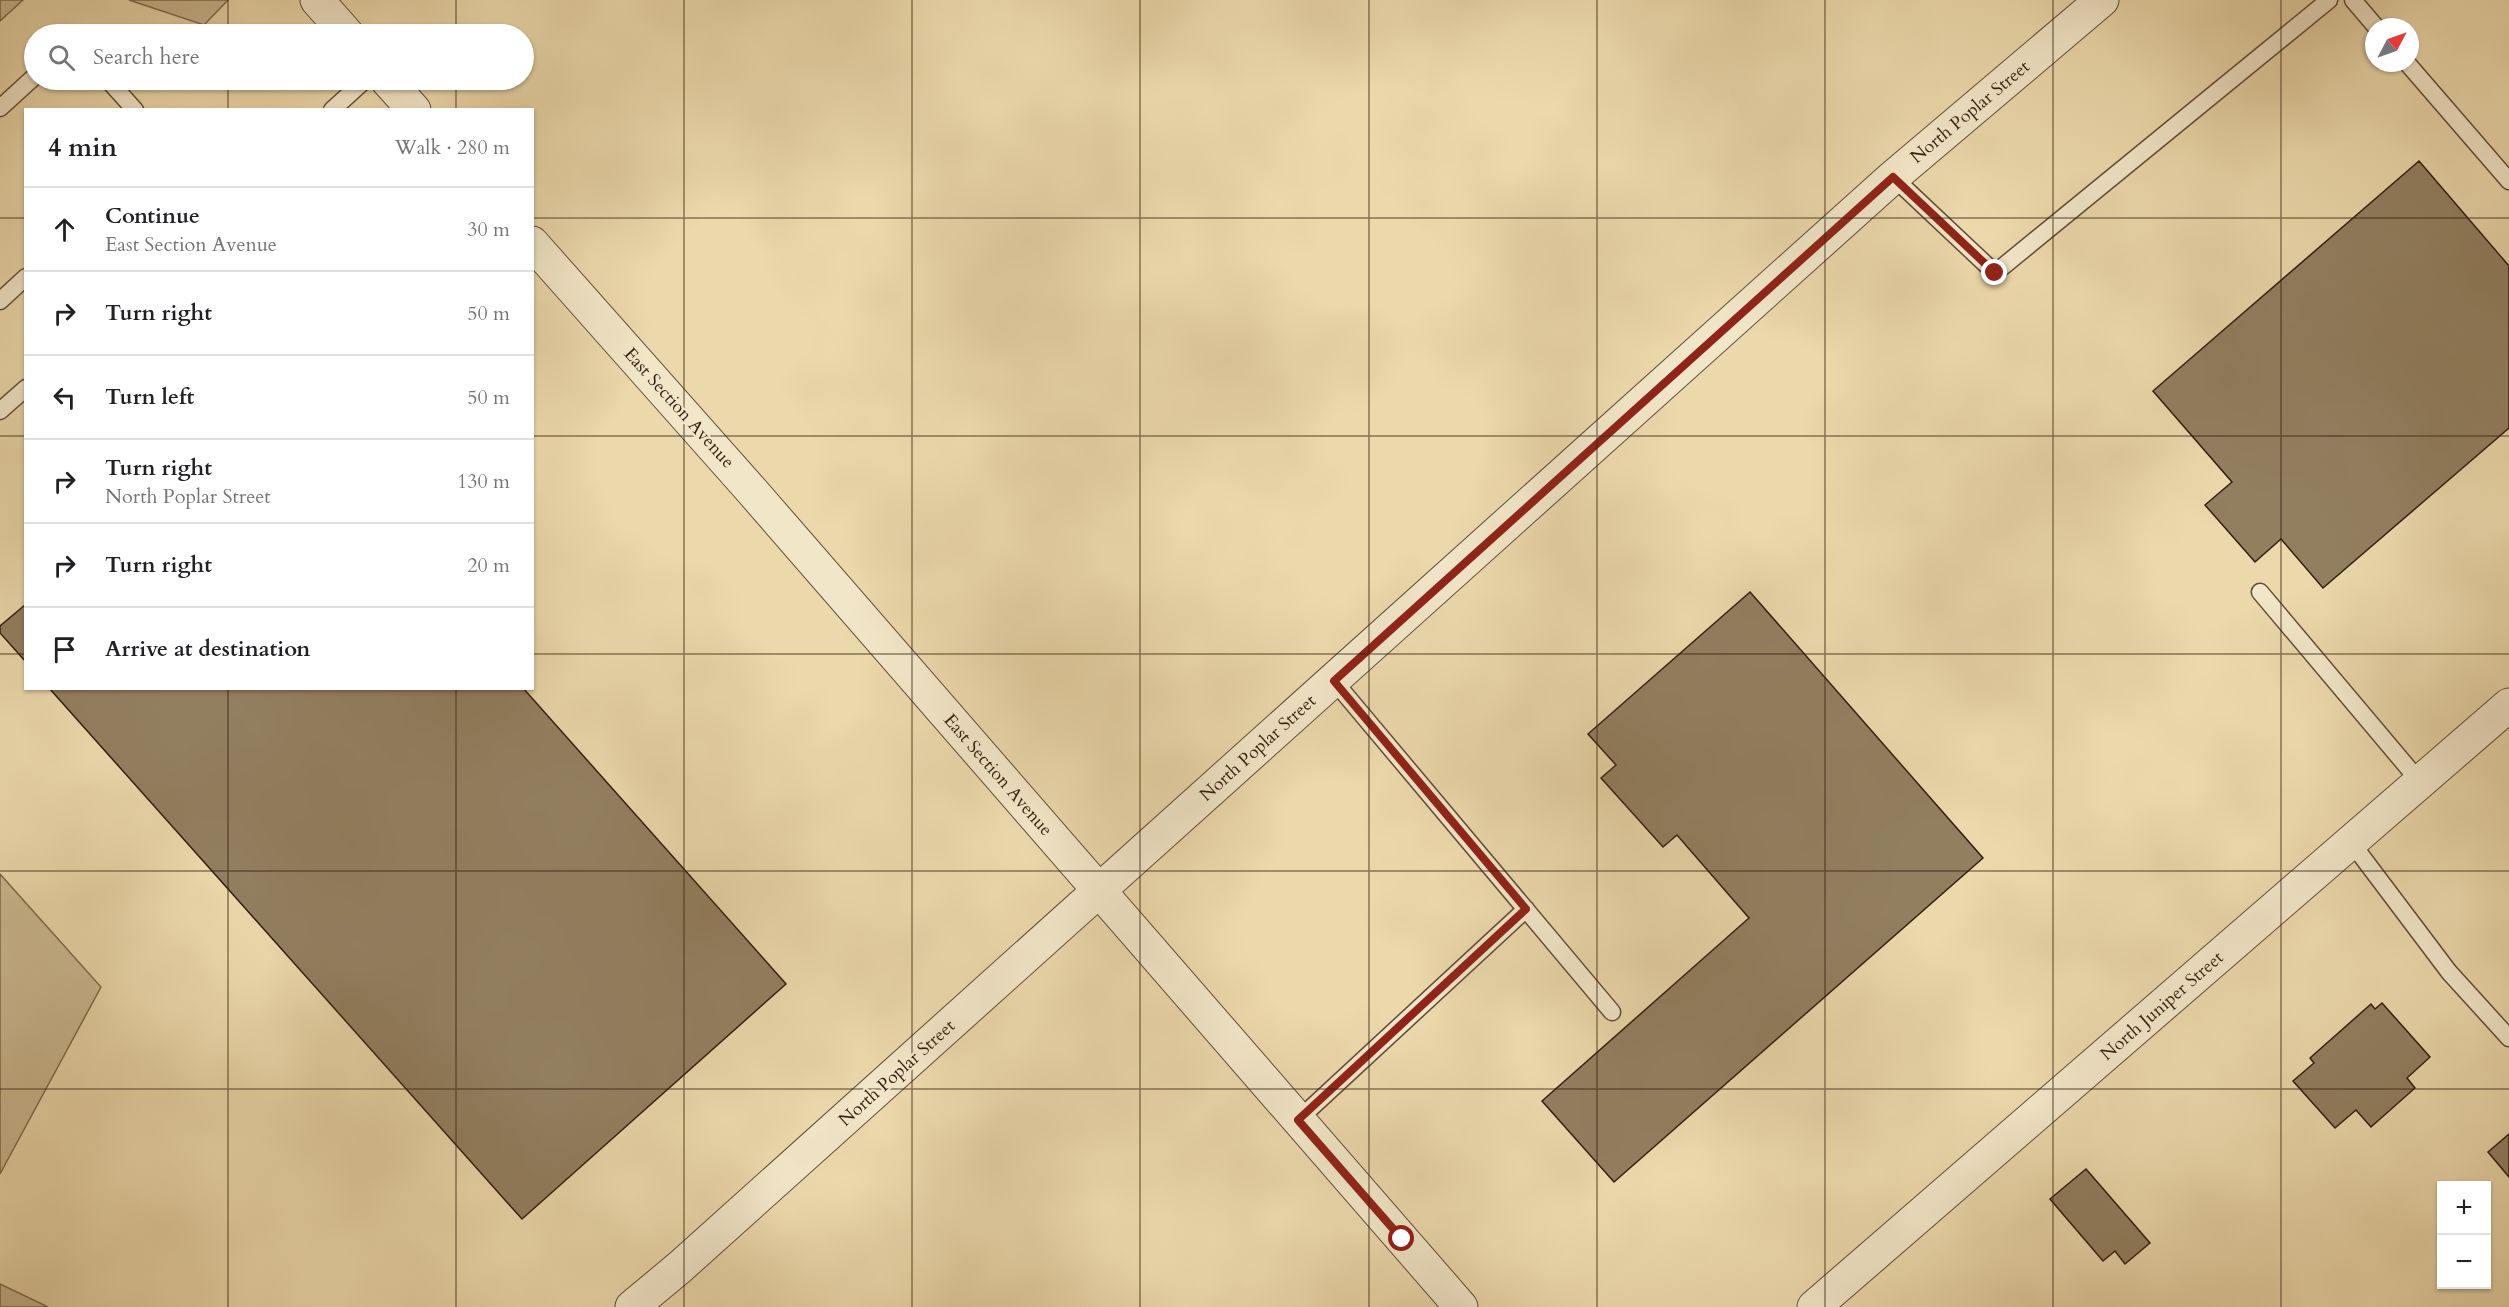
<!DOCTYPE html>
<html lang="en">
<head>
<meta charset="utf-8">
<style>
	body { margin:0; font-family:Cardo,serif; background:#f2f2f2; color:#202124 }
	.controls { position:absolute; right:18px; bottom:18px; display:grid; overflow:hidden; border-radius:0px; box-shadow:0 2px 4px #0004 }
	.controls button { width:54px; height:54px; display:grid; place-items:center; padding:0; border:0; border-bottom:2px solid #e0e0e0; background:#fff; color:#202124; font:30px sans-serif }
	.compass { position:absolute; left:2365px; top:18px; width:54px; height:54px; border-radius:50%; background:#fff; box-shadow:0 2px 4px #0004; rotate:49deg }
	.stop { position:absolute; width:18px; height:18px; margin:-14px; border:4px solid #8f2418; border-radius:50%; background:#fff }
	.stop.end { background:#8f2418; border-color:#fff; box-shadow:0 2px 6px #0008 }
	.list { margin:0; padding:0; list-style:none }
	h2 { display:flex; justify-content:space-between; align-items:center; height:78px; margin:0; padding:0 24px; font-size:26px }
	h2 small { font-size:20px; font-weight:400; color:#757577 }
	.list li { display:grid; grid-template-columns:39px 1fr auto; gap:18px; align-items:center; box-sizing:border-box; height:84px; padding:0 24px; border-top:2px solid #e0e0e0 }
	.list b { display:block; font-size:22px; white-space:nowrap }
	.list p { margin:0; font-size:20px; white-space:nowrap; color:#757577 }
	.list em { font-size:20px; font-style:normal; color:#757577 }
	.icon { flex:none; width:33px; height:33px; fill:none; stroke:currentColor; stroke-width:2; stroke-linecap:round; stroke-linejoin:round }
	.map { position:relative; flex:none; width:2509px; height:1307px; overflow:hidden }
	.search { position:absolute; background:#fff; box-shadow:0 2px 4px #0004; left:24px; top:24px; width:510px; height:66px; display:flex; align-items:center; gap:15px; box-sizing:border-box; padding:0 21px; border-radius:33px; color:#757577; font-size:22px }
	.panel { position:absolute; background:#fff; box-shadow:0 2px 4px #0004; left:24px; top:108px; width:510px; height:582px; border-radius:0px }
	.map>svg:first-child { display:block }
</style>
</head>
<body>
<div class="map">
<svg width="2509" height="1307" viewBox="0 0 2509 1307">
	<rect width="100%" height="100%" fill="#ebd8ab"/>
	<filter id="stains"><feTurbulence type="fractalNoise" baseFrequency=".00333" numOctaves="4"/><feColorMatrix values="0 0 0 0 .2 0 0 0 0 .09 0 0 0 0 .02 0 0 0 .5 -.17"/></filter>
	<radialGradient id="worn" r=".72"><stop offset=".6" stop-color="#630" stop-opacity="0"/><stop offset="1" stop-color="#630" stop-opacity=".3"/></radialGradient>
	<path fill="#cbb890" stroke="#7e6b50" stroke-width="1.5" d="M0,0H23L0,21Z
		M129,0H228L204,25Z
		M0,874L101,987L0,1174Z
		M0,1284L48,1307H0Z"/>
	<path fill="#927f60" stroke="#311e0f" stroke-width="1.5" d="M2419,161L2509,266V428L2323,588L2281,539L2255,562L2205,505L2232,482L2153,391Z
		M1750,592L1983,858L1614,1182L1542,1101L1749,918L1677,835L1663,847L1601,778L1616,765L1588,734Z
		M26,604V662L0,633V626Z
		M49,688H523L786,984L522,1219Z
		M2382,1003L2430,1057L2407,1078L2415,1088L2371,1127L2356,1110L2335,1128L2293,1081L2314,1063L2310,1058L2371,1004L2375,1009Z
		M2509,1134V1177L2488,1152Z
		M2086,1169L2150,1243L2125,1264L2115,1251L2103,1261L2050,1199Z"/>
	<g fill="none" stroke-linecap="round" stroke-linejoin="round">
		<g stroke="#604c36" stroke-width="19">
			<path id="service" d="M2353,0L2376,27
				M2407,63L2509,181
				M108,80L135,110
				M0,108L34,77
				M332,110L365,80
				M1893,177L1995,273L2329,0
				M0,301L26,277
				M0,411L26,388
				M2260,592L2420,782
				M1334,681L1612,1012
				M2351,842L2449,972L2509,1038
				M1298,1120L1526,909"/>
		</g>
		<g stroke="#604c36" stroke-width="35">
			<path id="minor" d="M317,0L347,34
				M387,80L414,110
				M532,243L752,491L1461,1307
				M632,1307L680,1267L1893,177L2102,0
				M1814,1307L2509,705"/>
		</g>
		<use href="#service" stroke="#f2e6c8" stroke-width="16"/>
		<use href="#minor" stroke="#f2e6c8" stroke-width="33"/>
	</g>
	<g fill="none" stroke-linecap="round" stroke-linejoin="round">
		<path stroke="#8f2418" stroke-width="8" d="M1402,1239L1298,1120L1526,909L1334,681L1893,177L1995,273"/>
	</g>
	<path fill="none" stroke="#311e0f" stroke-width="1.5" stroke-opacity="0.55" d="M228,0V34M456,0V34M684,0V1307M912,0V1307M1140,0V1307M1369,0V1307M1597,0V1307M1825,0V1307M2053,0V1307M2281,0V1307M228,80V110M456,80V110M0,218H26M532,218H2509M0,436H26M532,436H2509M0,654H26M532,654H2509M228,688V1307M456,688V1307M0,871H2509M0,1089H2509"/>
	<g text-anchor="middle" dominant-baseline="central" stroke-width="4.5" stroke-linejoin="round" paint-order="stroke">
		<g font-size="18" fill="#311e0f" stroke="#f2e6c8">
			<text transform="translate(1970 112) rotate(-40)">North Poplar Street</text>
			<text transform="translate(679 408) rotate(48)">East Section Avenue</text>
			<text transform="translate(1258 748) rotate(-42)">North Poplar Street</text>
			<text transform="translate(998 775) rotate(49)">East Section Avenue</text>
			<text transform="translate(2162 1006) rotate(-41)">North Juniper Street</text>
			<text transform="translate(897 1073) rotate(-42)">North Poplar Street</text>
		</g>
	</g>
	<rect width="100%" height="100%" filter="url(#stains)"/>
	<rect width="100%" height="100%" fill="url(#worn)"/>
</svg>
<div class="controls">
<button>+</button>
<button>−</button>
</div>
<svg class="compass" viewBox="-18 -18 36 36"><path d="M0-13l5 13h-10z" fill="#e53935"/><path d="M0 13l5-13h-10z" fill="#757577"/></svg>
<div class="stop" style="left:1402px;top:1239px"></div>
<div class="stop end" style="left:1995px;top:273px"></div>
<div class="search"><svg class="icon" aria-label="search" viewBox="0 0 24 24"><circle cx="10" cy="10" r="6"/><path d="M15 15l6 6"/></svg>Search here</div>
<section class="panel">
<h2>4 min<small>Walk · 280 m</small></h2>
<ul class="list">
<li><svg class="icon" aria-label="ahead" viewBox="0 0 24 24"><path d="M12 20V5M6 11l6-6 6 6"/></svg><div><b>Continue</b><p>East Section Avenue</p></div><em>30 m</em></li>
<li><svg class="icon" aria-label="right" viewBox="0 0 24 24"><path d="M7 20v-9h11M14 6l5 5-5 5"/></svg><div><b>Turn right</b></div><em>50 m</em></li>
<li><svg class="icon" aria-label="left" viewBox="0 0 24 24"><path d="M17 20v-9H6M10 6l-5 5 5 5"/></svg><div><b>Turn left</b></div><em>50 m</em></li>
<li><svg class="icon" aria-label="right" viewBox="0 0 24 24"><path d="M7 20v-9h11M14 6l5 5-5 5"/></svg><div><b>Turn right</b><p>North Poplar Street</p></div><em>130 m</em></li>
<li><svg class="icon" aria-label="right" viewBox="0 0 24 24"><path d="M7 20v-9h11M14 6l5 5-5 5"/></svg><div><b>Turn right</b></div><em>20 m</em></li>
<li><svg class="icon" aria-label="arrive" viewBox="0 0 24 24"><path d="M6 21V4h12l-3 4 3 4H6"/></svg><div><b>Arrive at destination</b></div></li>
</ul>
</section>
</div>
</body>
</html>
